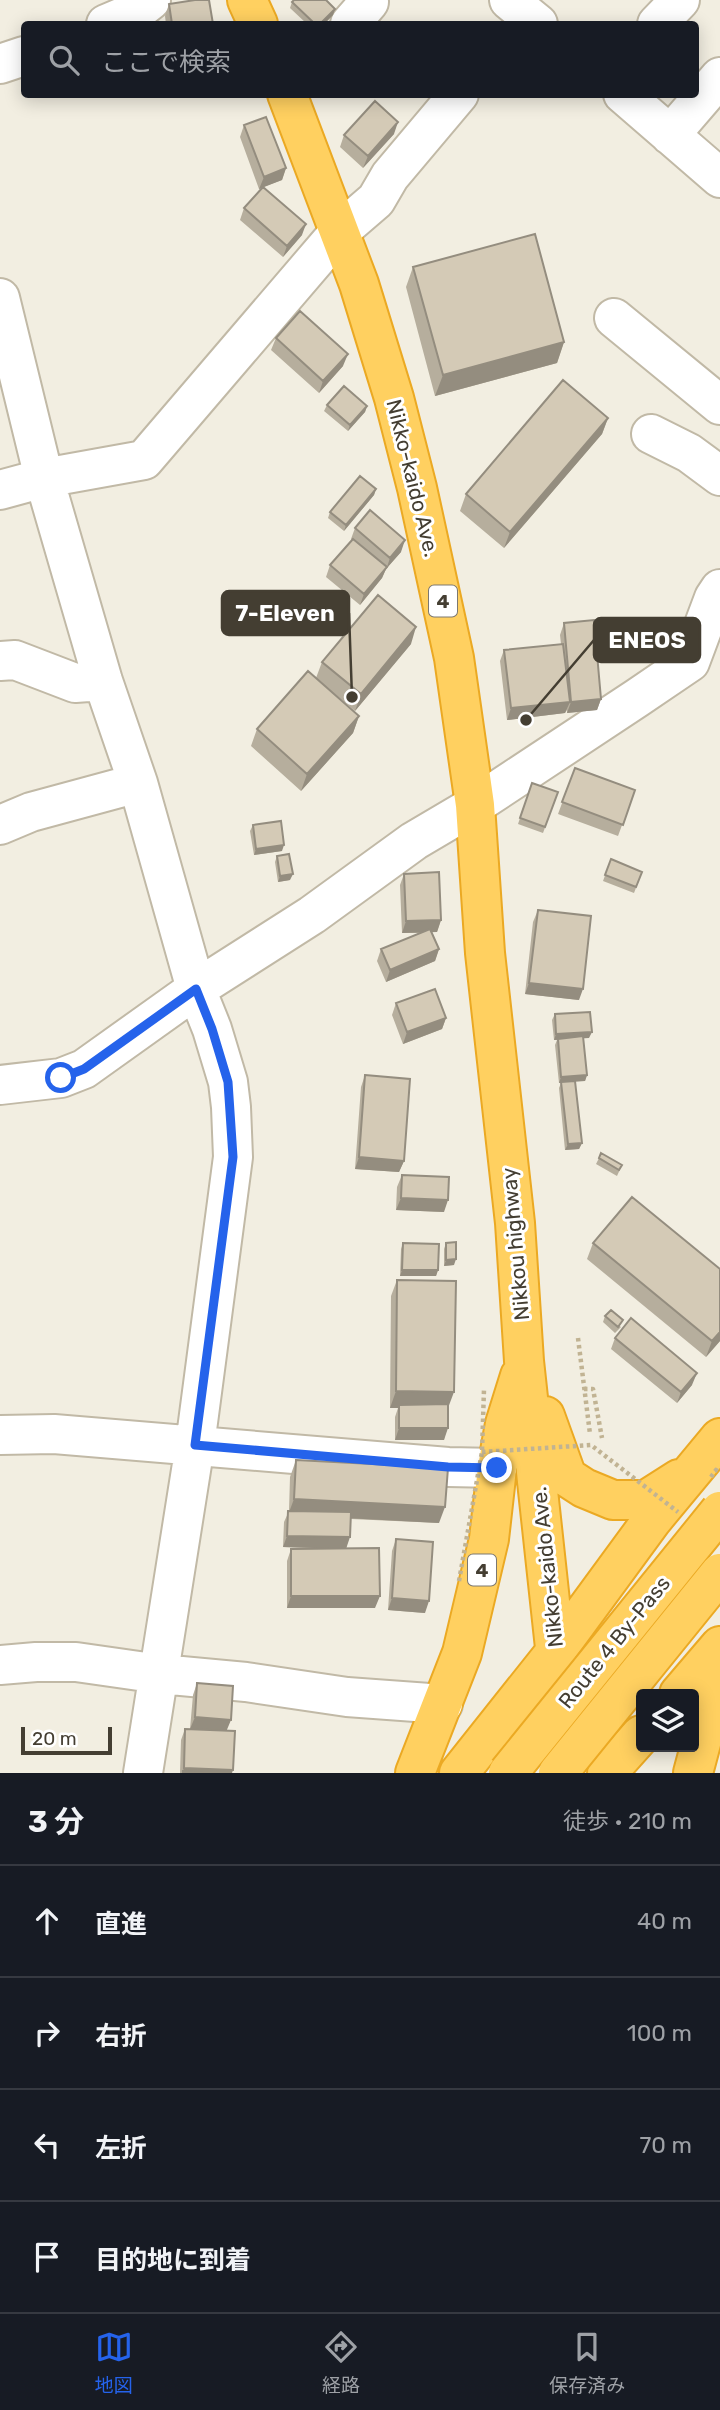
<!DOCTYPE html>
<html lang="ja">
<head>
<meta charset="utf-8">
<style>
	body { margin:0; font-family:Rubik,"Noto Sans JP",sans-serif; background:#20242c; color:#f1f3f6 }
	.controls { position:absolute; right:21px; bottom:21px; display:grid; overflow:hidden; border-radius:7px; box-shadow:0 4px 18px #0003 }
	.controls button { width:63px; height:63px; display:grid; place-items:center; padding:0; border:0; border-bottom:2px solid #363941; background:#171b24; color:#f1f3f6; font:35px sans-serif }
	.scale { position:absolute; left:21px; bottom:18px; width:91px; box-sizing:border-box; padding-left:7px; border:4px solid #443e32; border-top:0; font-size:19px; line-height:24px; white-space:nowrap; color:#443e32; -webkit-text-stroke:5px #fff; paint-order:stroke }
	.stop { position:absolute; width:21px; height:21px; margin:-16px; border:5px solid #2563eb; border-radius:50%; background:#fff }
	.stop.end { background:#2563eb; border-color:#fff; box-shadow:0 2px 7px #0008 }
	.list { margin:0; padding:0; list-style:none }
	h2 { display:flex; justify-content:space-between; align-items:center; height:91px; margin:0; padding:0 28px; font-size:30px }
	h2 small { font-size:23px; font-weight:400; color:#9ea1a6 }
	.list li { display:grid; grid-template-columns:46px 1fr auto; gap:21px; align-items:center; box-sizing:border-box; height:112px; padding:0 28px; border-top:2px solid #363941 }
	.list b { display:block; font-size:26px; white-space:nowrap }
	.list em { font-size:23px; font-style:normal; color:#9ea1a6 }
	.icon { flex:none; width:38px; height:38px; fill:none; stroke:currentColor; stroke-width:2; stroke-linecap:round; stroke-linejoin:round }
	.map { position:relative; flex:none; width:720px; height:1773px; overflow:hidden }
	.search { position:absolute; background:#171b24; box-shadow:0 4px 18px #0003; left:21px; right:21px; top:21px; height:77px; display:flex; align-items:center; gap:18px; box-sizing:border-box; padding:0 24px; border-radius:7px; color:#9ea1a6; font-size:26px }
	.sheet { height:539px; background:#171b24 }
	nav { display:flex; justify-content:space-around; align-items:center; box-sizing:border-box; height:98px; border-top:2px solid #363941; background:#171b24; font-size:19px; color:#9ea1a6 }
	nav a { display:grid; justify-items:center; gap:4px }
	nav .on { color:#2563eb }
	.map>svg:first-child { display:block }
</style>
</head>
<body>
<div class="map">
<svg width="720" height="1773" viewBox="0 0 720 1773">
	<rect width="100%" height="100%" fill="#f2eee1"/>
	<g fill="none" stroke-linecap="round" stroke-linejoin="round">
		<g stroke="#c1b9a6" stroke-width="42">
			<path id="minor" d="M509,0L538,24
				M106,24L137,11L151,0
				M350,24L369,2
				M657,24L680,0
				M0,64L24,56
				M623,94L720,178
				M670,135L720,77
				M0,298L44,478L103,681L138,783L196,989L212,1029L228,1082L231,1107L233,1157L195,1445L143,1773
				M614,318L720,405
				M651,434L689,453L720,476
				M0,490L44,478L144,460L340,231L376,200L390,176L459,94
				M0,661L15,660L75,683L103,681
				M0,825L31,812L138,783
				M0,1085L61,1078L84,1069L196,989L312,915L414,841L475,805L637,698L690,662L714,598L720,589
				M0,1435L54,1434L448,1467L497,1468
				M0,1665L36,1662H76L160,1674L246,1682L347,1697L443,1704"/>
		</g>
		<g stroke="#eba923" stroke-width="42">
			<path id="highway" d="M247,0L258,24
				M287,94L359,284L394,398L417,488L454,658L475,805L485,953L515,1223L524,1361L564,1731
				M545,1416L567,1477L584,1488L613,1500H646L679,1479
				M679,1694L720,1646
				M415,1773L462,1653L489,1539L497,1468L505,1424L520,1376
				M459,1773L556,1651L652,1520L720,1438
				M607,1773L641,1735
				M693,1773L720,1672"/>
		</g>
		<path stroke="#c1b393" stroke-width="4.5" stroke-dasharray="3.5 3.5" stroke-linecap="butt" d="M578,1338L590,1434
			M584,1389H593L602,1438"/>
		<use href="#minor" stroke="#fff" stroke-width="38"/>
		<use href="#highway" stroke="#ffd060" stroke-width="38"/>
		<g stroke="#eba923" stroke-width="42" stroke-linecap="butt">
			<path id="highway-bridge" d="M508,1773L720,1511
				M558,1773L720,1573"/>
		</g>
		<path stroke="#c1b393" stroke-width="4.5" stroke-dasharray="3.5 3.5" stroke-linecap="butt" d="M482,1452L591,1445L678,1512
			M711,1477L716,1470L720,1473
			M459,1581L482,1452L484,1389"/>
		<use href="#highway-bridge" stroke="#ffd060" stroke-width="38"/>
	</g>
	<path fill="#b6ae9d" d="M292,2L335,9L333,15L324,24H307L290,8Z
		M169,4L213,24H166L165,16Z
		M244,125L286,168L282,180L263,187L302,235L283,257L240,220L244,208L262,188L259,189L240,137Z
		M394,134L363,168L340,147L344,135Z
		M413,267L564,342L557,363L435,396L406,287Z
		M276,338L343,366L319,393L271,350Z
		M327,405L367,406L365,412L348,431L324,411Z
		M608,418L602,434L504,548L460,511L466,494Z
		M376,489L374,495L344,531L328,518L330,512Z
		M355,528L401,552L386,569L382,578L360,605L326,577L330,565L352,540L351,539Z
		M564,623L601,699L597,710L567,713V710L565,713L507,720L500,661L504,650L561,644L560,635Z
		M411,644L355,711L325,686L359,716L353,733L301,791L251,746L257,729L316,678L322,662Z
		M575,768L635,790L618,836L558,814Z
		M532,783L558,792L543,833L518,824Z
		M253,825L282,851L254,855L250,831Z
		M277,856L290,880L278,882L275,862Z
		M611,859L642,872L634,893L603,881Z
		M404,874L441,920L437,932H432L439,949L435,961L386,982L377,961L381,949L421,933H402L400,885Z
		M538,910L579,1000L525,994L533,922Z
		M396,1003L446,1018L442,1029L403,1044L392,1015Z
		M555,1014L589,1038H583L587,1075L585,1081H575L582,1143L579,1149L565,1150L559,1088L561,1083H559L555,1045L557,1040H554L552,1020Z
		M365,1075L404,1161L399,1172L355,1169L361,1087Z
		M599,1158L622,1165L617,1176L596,1164Z
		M402,1175L444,1212L396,1210L397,1187Z
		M403,1243L438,1270L436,1276H400L401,1249Z
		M446,1243L454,1265L444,1266V1249Z
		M593,1243L720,1269V1341L706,1357L587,1259Z
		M397,1280L448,1408L444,1440H395V1417L398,1408H390L391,1296Z
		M605,1316L621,1327L615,1333L603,1322Z
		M615,1338L692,1385L677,1403L611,1349Z
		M296,1460L439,1523L351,1519L346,1549L375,1608H287V1561L291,1549H338L283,1547L284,1522L289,1511L290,1477Z
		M396,1539L425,1613L388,1610L392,1551Z
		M197,1683L227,1730L232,1773H180L181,1740L185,1729H190L193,1695Z"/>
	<path fill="#948d7f" d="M335,9L333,15L324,24H320Z
		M178,94H194L177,97Z
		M398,122L394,134L363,168L368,156Z
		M286,168L282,180L259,189L264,177Z
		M306,224L302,235L283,257L287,246Z
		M564,342L557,363L435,396L443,375Z
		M348,354L343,366L319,393L323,381Z
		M367,406L365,412L348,431L350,425Z
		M608,418L602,434L504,548L510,532Z
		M376,489L374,495L344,531L346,525Z
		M405,540L401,552L386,569L382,578L360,605L364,594L387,567L390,558Z
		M416,627L411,644L355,711L361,694Z
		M601,699L597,710L567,713L571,702Z
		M570,702L565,713L507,720L511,708Z
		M359,716L353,733L301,791L307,774Z
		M284,845L282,851L254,855L256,849Z
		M293,874L290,880L278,882L280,876Z
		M441,920L437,932L402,933L406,921Z
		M439,949L435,961L386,982L390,970Z
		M529,983L583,989L579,1000L525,994Z
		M446,1018L442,1029L403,1044L407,1032Z
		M592,1032L589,1038L554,1040L556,1034Z
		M587,1075L585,1081L559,1083L561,1077Z
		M582,1143L579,1149L565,1150L568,1144Z
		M359,1157L404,1161L399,1172L355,1169Z
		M401,1198L448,1200L444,1212L396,1210Z
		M456,1259L454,1265L444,1266L446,1260Z
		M402,1270H438L436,1276H400Z
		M720,1332V1341L706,1357L712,1341Z
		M697,1373L692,1385L677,1403L681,1392Z
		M396,1391L454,1392L448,1408L399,1405L398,1408H390Z
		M399,1428H448L444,1440H395Z
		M294,1499L445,1507L439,1523L288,1515Z
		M287,1536L350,1537L346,1549L283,1547Z
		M291,1596H380L375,1608H287Z
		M392,1598L429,1601L425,1613L388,1610Z
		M195,1717L231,1720L226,1732L190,1729Z
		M184,1768L233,1770L232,1773H182Z"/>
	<path fill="#d4cab6" stroke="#948d7f" stroke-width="2" d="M195,0H209L213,24H172L169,4Z
		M294,0H326L335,9L320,24H315L292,2Z
		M375,101L398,122L368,156L344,135Z
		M266,117L286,168L264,177L244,125Z
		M263,187L306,224L287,246L244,208Z
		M535,234L564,342L443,375L413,267Z
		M300,311L348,354L323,381L276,338Z
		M563,380L608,418L510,532L466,494Z
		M344,386L367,406L350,425L327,405Z
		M360,476L376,489L346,525L330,512Z
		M370,510L405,540L390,558L355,528Z
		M353,539L387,567L364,594L330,565Z
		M378,595L416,627L361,694L322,662Z
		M594,620L601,699L571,702L564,623Z
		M563,644L570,702L511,708L504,650Z
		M308,671L359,716L307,774L257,729Z
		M575,768L635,790L623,825L562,802Z
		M532,783L558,792L545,827L520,818Z
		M281,821L284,845L256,849L253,825Z
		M289,854L293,874L280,876L277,856Z
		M611,859L642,872L636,887L605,875Z
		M439,872L441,920L406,921L404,874Z
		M538,910L591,916L583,989L529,983Z
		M430,929L439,949L390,970L381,949Z
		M435,989L446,1018L407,1032L396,1003Z
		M590,1012L592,1032L556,1034L555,1014Z
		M583,1036L587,1075L561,1077L558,1039Z
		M365,1075L410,1079L404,1161L359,1157Z
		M575,1081L582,1143L568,1144L561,1082Z
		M601,1153L622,1165L619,1170L599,1158Z
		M402,1175L449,1177L448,1200L401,1198Z
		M632,1197L720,1269V1332L712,1341L593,1243Z
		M456,1242V1259L446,1260V1243Z
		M403,1243L439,1244L438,1270H402Z
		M397,1280L456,1281L454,1392L396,1391Z
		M611,1310L623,1320L618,1327L605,1316Z
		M631,1318L697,1373L681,1392L615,1338Z
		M448,1404V1428H399V1405Z
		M296,1460L448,1468L445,1507L294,1499Z
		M288,1511L351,1512L350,1537L287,1536Z
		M396,1539L433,1542L429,1601L392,1598Z
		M379,1548L380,1596H291V1549Z
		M197,1683L233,1686L231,1720L195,1717Z
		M185,1729L235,1731L233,1770L184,1768Z
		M183,1771L203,1773H183Z"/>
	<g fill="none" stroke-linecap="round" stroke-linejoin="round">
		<path stroke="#2563eb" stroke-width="9" d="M61,1078L84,1069L196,989L212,1029L228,1082L233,1157L195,1445L448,1467L497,1468"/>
	</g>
	<g text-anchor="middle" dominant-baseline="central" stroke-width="6" stroke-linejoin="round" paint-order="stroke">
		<g fill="#fff" stroke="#7c7870" stroke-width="2">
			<rect x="429" y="585.5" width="28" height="31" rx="5"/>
			<rect x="468" y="1554.5" width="28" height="31" rx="5"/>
		</g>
		<g font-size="19" font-weight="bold" fill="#443e32">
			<text x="443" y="601">4</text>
			<text x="482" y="1570">4</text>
		</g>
		<g font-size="21" fill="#443e32" stroke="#fff">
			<text transform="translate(413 478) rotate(76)">Nikko-kaido Ave.</text>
			<text transform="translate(515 1244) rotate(-95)">Nikkou highway</text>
			<text transform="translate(547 1567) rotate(-96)">Nikko-kaido Ave.</text>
			<text transform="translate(614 1642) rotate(-51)">Route 4 By-Pass</text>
		</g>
	</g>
	<path fill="none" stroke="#443e32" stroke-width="2.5" d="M352 697L349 613M526 720L594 640"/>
	<g fill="#443e32" stroke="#fff" stroke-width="2.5">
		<circle cx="352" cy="697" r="7"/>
		<circle cx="526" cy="720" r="7"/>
	</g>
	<g fill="#443e32" stroke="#443e32" stroke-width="2.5">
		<rect x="222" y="591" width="127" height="44" rx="7"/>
		<rect x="594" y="618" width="106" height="44" rx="7"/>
	</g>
	<g font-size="23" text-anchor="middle" font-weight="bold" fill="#fff">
		<text x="285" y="621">7-Eleven</text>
		<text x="647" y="648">ENEOS</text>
	</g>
</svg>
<div class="controls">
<button><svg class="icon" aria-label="layers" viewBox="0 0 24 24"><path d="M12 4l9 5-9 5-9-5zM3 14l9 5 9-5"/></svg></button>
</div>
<div class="scale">20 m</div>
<div class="stop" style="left:61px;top:1078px"></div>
<div class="stop end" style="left:497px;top:1468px"></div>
<div class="search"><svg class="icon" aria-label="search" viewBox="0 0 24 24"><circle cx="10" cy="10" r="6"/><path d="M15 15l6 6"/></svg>ここで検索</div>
</div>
<section class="sheet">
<h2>3 分<small>徒歩 · 210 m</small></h2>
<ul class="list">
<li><svg class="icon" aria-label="ahead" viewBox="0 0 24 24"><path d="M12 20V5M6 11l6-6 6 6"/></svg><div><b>直進</b></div><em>40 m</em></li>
<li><svg class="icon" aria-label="right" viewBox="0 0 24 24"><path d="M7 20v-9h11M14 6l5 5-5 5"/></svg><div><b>右折</b></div><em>100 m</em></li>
<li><svg class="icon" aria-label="left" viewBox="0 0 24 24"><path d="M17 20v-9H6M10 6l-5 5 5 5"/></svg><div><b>左折</b></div><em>70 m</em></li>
<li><svg class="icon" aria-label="arrive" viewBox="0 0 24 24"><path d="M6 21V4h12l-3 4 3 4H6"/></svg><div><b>目的地に到着</b></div></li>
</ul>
</section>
<nav>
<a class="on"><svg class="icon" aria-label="map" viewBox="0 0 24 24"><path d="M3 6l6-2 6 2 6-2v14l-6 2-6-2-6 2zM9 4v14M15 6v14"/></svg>地図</a>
<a><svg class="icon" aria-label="directions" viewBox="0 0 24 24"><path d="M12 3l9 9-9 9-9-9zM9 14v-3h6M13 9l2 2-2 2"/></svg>経路</a>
<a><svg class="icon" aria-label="saved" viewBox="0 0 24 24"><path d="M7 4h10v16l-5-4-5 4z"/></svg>保存済み</a>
</nav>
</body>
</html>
